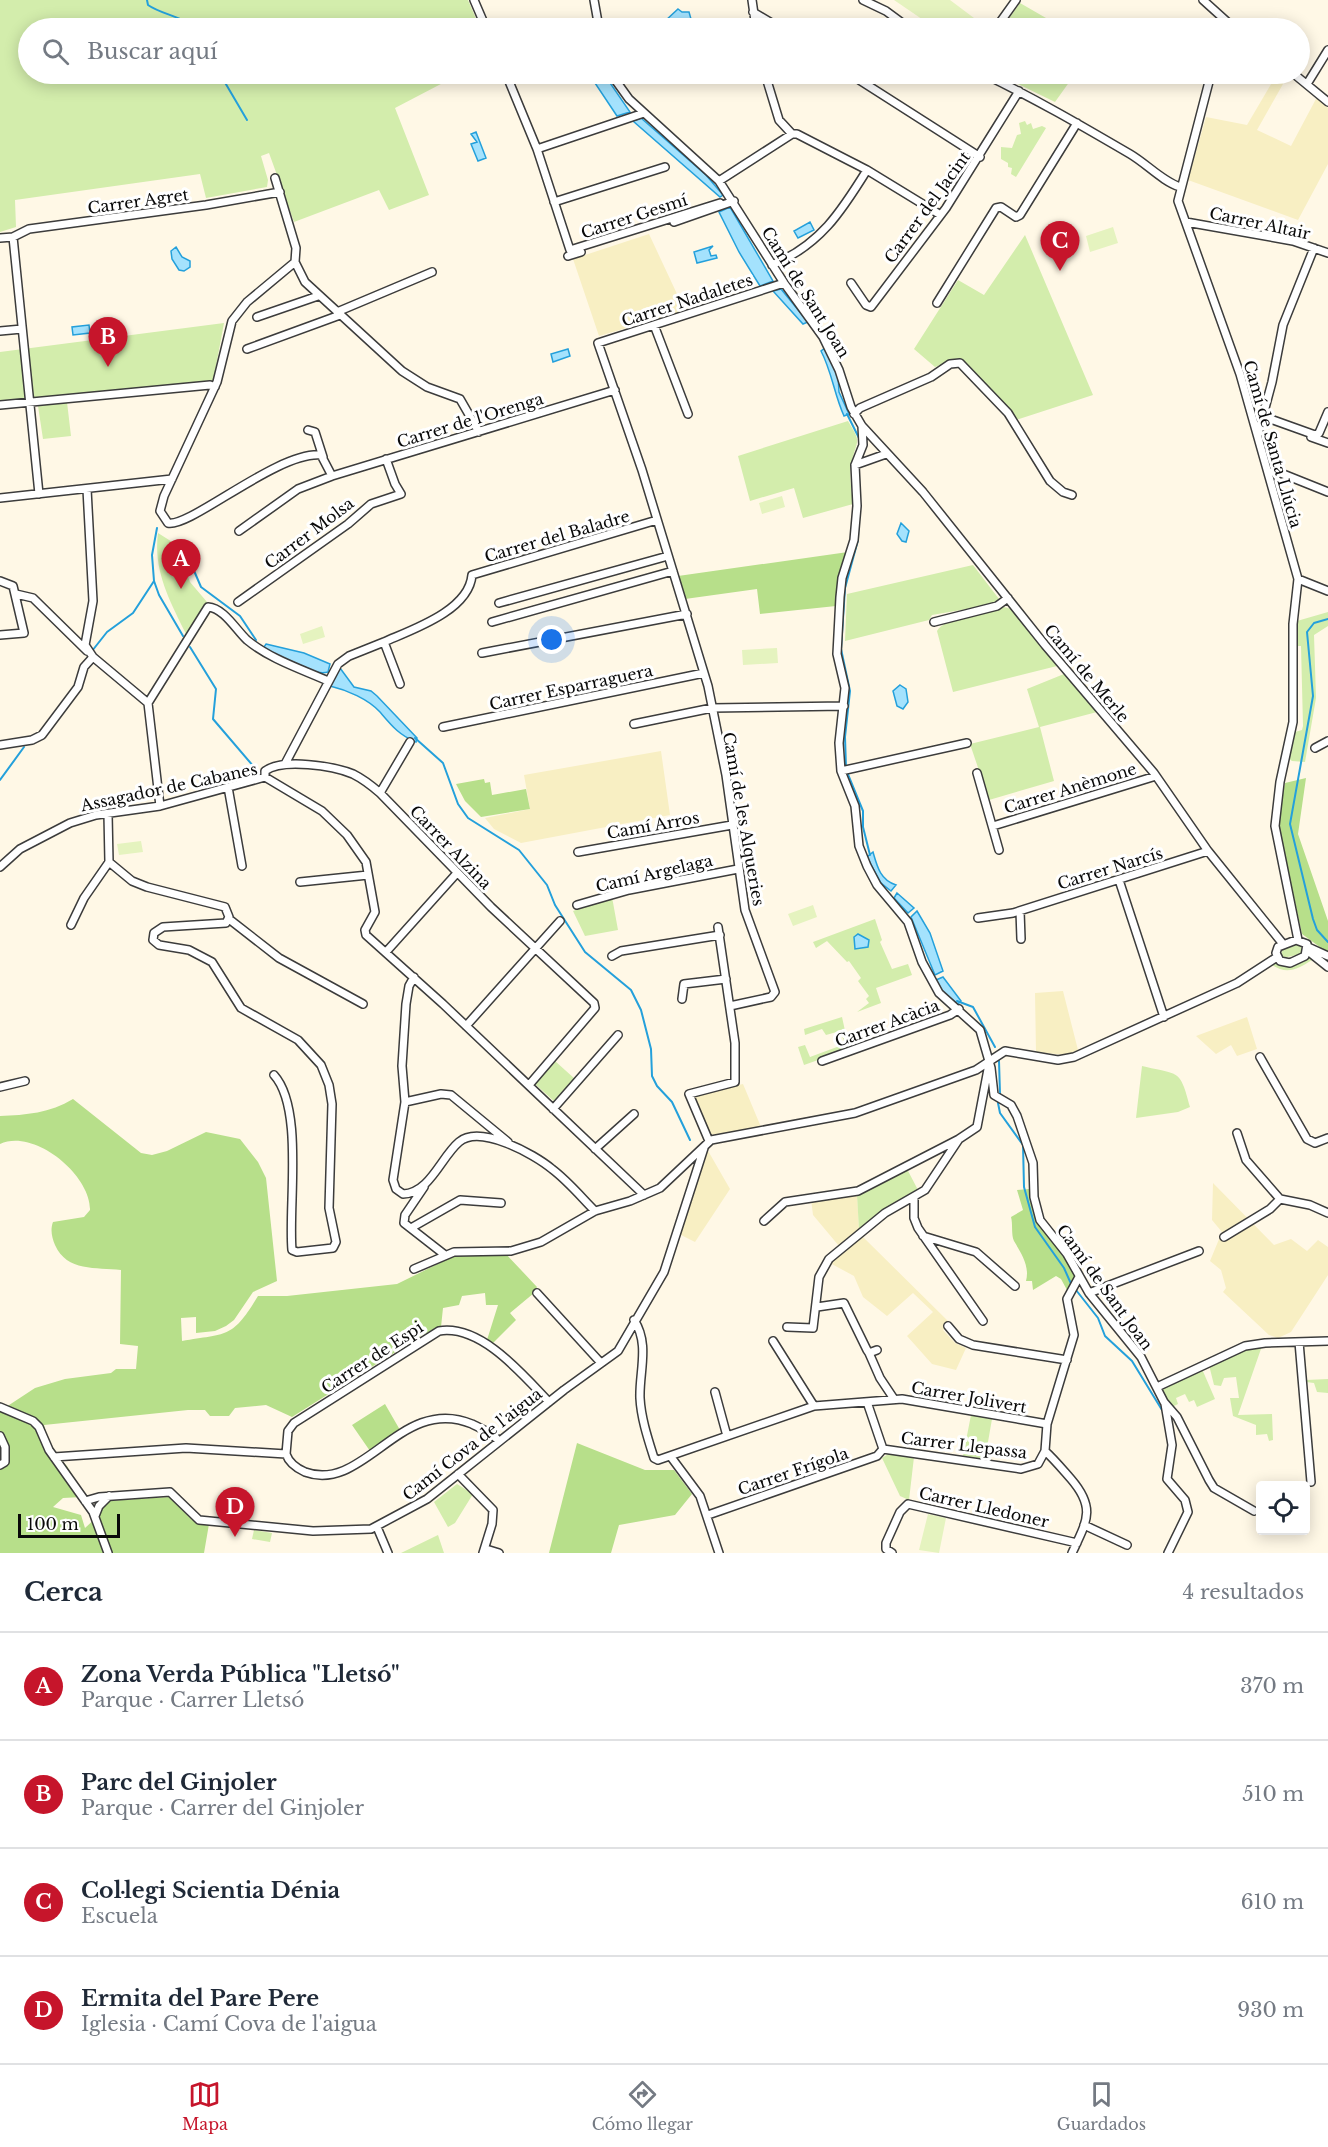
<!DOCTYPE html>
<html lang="es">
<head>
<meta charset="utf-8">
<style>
	body { margin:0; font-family:"Libre Baskerville",serif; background:#f2f2f3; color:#1f2937 }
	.controls { position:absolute; right:18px; bottom:18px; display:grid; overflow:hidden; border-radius:6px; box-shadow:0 3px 15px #0003 }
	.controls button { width:54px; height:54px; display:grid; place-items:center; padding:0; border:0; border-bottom:2px solid #e0e1e3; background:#fff; color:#1f2937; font:30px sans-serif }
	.scale { position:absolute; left:18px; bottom:15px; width:102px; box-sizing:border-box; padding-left:6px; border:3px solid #090909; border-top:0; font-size:16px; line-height:21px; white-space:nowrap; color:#090909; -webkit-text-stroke:4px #fff; paint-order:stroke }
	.you { position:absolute; left:552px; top:640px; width:21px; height:21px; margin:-15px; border:4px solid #fff; border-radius:50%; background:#1a73e8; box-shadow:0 0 0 9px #1a73e833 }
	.badge { display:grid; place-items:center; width:39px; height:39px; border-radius:50%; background:#c6152b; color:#fff; font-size:20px; font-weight:700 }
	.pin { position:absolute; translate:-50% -50px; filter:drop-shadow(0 2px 3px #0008) }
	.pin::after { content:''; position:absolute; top:32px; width:21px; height:18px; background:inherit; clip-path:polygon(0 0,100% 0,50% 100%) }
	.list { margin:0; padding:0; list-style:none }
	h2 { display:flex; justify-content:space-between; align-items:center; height:78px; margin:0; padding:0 24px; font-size:26px }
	h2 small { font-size:20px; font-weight:400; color:#747a83 }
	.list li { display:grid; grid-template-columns:39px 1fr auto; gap:18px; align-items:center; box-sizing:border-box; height:108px; padding:0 24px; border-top:2px solid #e0e1e3 }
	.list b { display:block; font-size:22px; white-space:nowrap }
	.list p { margin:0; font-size:20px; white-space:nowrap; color:#747a83 }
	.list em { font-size:20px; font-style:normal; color:#747a83 }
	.icon { flex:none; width:33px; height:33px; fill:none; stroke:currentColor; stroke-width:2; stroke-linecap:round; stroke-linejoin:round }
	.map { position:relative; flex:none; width:1328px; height:1553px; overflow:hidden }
	.search { position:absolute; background:#fff; box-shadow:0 3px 15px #0003; left:18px; right:18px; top:18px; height:66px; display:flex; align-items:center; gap:15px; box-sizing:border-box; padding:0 21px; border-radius:33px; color:#747a83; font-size:22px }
	.sheet { height:510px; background:#fff }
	nav { display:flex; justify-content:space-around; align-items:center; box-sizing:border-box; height:84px; border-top:2px solid #e0e1e3; background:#fff; font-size:16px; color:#747a83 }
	nav a { display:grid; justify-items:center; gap:3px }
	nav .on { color:#c6152b }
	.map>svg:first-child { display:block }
</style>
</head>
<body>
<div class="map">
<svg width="1328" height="1553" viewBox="0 0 1328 1553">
	<rect width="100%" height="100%" fill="#fff8e6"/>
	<path fill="#f8efc3" d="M1277,74L1287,77L1257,130L1291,146L1317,97L1328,108V164L1298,220L1188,180L1206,117L1247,125Z
		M649,234L685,311L599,336L573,259Z
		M661,751L670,815L521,843L494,829L485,818L530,809L524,775Z
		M1063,991L1078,1050L1066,1055L1036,1052L1035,993Z
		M1247,1017L1257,1049L1237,1056L1231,1045L1216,1054L1196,1036Z
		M743,1084L761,1127L710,1135L694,1095Z
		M707,1149L730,1189L695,1242L679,1234Z
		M1213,1183L1274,1245L1291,1239L1307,1251L1318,1240L1328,1247V1275L1291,1332L1278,1338L1269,1335L1223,1292L1226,1288L1221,1270L1210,1261L1222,1232L1212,1220Z
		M833,1195H857L859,1230L839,1246L813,1215L811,1199Z
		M862,1236L949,1322L943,1330L955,1343L966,1348L956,1370L932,1364L907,1336L933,1312L913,1293L887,1316L863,1297L854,1276L828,1262Z"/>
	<path fill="#d3edac" d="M0,0H468L480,28H28V74H460L395,108L429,195L389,210L379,190L294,222L269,153L261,156L268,180L267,187L206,198L200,174L15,200L16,227L0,232Z
		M1020,3L1046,18L1038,28H1002Z
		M1017,74H1075L1055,102L1012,81Z
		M1025,121L1027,125L1031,123L1033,129L1042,126L1046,128L1016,177L1011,174L1012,168L1008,167V163L1001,159V147L1012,148L1017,135L1021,134L1019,123Z
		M1025,235L1093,395L1016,420L993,391L988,390L961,361L954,360L935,367L914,349L958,280L984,295Z
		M224,323L213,382L0,402V352Z
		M67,402L71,436L43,439L38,406Z
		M848,421C862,444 857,438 852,461C848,474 852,491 853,504L803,518L794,488L750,501L738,456Z
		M158,533L177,545L190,582L207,602L186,634C170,601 153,571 158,533Z
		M973,565L999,599L996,604L932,615L929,620L845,641L847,594Z
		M1004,607L1011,609L1057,666L953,692L937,631C943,618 989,611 1004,607Z
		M1328,612V626L1314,635L1316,698L1305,762L1292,761L1288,758L1295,732L1302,730L1303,726L1301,646H1296L1297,621Z
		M1064,674L1097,712L1040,727L1054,781L989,800L970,744L1039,727L1027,689Z
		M612,897L618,930L585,936L573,911Z
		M875,919L882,940L880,942L892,969L908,964L912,975L876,988L881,1003L857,1012L869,1003L866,999L869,996L858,981L861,978L849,961L847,962L827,941L816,948L813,942Z
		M1296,944L1301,946V954L1283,958L1281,955L1283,948Z
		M1309,958L1312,960C1298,969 1287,975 1272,965L1276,962C1287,970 1299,965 1309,958Z
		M842,1017L849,1049L804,1065L798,1047L805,1045L810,1057L845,1044L840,1031L826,1035L822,1029L805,1035L804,1029Z
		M555,1061L575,1079L556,1103L535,1084Z
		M1142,1066C1179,1075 1180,1068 1190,1107L1178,1112L1136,1118Z
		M907,1169L918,1190L887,1207L859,1230L857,1195Z
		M1262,1346L1238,1415L1272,1414L1273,1440L1269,1441L1267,1434L1256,1435V1425L1233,1416L1230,1398H1239L1236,1377L1224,1378L1221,1386L1214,1385L1209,1365L1243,1350Z
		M1202,1369L1215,1399L1197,1407L1194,1400L1189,1402L1185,1394L1176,1398L1178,1404L1172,1407L1163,1393V1389Z
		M1328,1379V1393L1317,1392L1314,1383L1306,1382V1380Z
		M971,1415L992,1419L985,1459L963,1456Z
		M890,1453L914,1457L909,1500L900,1496L882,1458Z
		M457,1484L473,1494L455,1523L448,1527L434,1502Z
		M254,1530L272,1533L270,1542L252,1539Z
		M438,1535L444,1553H401Z"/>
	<path fill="#b7df8a" d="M848,552L838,578L836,606L760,614L757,589L685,599L678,576Z
		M1306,778L1298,834L1328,921V953L1302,934L1280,833V809L1285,783Z
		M484,779L485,783L490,782L492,795L526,789L530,809L481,817L465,801L456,784Z
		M73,1099L141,1153L152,1155L167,1151L206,1132L240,1139L258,1162L266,1178L277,1281L253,1292L234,1320L226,1326L215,1331L196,1333V1317L181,1318L182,1341C228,1333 232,1339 258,1296H287L397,1284L454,1256L506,1254L537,1287L534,1293L510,1313L516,1320L493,1343L487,1340L498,1305H486L485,1293L462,1296L459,1305L443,1308L441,1327L424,1334L292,1417L266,1405L235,1408L229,1416H210L205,1410H188L44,1425L51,1450L67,1466L83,1493L82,1497L63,1498L53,1507L81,1515L85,1528L98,1516L107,1501L169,1497L192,1520L209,1524L204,1553H0V1411L35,1388L65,1379L111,1373L116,1369H136L138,1346L120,1344L121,1270C96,1267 67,1272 55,1245C52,1238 50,1230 53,1222L84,1217L90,1210C91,1175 34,1128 0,1144V1116C26,1115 50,1113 73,1099Z
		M1029,1189L1037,1221L1070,1263L1075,1278L1069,1289L1067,1290L1061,1279L1056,1276L1033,1290L1032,1281H1026C1030,1266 1021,1253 1014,1241C1011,1235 1013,1224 1011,1217L1023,1210L1017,1190Z
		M385,1404L400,1430L370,1451L352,1425Z
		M577,1443L645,1470H674L692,1494L675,1515L619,1525L611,1553H549Z"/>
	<path fill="#e5f3bf" d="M894,0H950L974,18L967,28H935Z
		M1113,227L1118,243L1090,252L1086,236Z
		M782,496L785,507L762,514L759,503Z
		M322,626L325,637L303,644L300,634Z
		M777,648L778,663L743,665L742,650Z
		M141,841L143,852L119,855L117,844Z
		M813,905L817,917L793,926L788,914Z
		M928,1514L946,1518L939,1553L919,1550Z"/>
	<path fill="#a4e2fd" stroke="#24a0db" stroke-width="1.5" d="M678,9L682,12H689L691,19L670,28L664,22Z
		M589,74H604L630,112L617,116Z
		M641,118L706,175L723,195L720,197L633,121Z
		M476,132L486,158L478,161L471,144L477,142L471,134Z
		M730,207L773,281L760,286L739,252L719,212Z
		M810,222L814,230L798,238L794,231Z
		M713,246L709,250L711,256L716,255L717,258L697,263L694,252Z
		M176,247L182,257L190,261V267L184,271L179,270L172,259L171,251Z
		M781,289L808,322L803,324L773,291Z
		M89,325L90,333L73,335L72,327Z
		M825,348L838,375L839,392L849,414L844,416C834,394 832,372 821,351Z
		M568,349L570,356L553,362L551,354Z
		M901,523L909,531L906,542L902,541L897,534Z
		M266,644L304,653L330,664L328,672C313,677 277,656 264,647Z
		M340,668L354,687L371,691L377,696L417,738L416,742C399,735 392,726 380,712C368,699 347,690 330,686Z
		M900,685L906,689L908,702L903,709L897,706L893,691Z
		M873,852C877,866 880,880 896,885L891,891L881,883L867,857Z
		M897,893L914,908L908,913L894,898Z
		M917,911L930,933L943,971L935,975L911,917Z
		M858,934L869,940L868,947L855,949L854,937Z
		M943,977L961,1001L958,1004L941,991L936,980Z"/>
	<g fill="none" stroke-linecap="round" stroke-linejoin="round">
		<path stroke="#24a0db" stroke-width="2" d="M147,0L148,5C162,15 186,17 193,28
			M220,74L247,120
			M847,414L859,438
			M183,545L201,587L240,616L256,640
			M154,581L159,595L183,636
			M1328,619L1314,623L1307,632L1313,696L1290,824L1313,919L1317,930L1328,942
			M190,647L216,689L213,719L260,774
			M92,651L107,632L133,613L154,581L152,555L157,528
			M415,738L443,763L458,804L468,818L519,850L547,885L555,905L585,952L631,990L641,1010L651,1049L652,1076L657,1086L672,1102L690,1140
			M846,767L845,737L850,691L841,649L845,588L858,540L859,482
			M847,772L863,811V827L870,855
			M0,780L24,747
			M957,1001L973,1007L995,1047
			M999,1061L1000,1094
			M998,1103L1000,1113L1023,1145L1024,1187L1035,1227L1064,1268L1072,1286
			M1076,1290L1098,1318L1105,1336L1132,1361L1162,1410"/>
		<g stroke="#3c3c3c" stroke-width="10">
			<path id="minor" d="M474,0L486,28
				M594,0L599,28
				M752,0L756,28
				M863,0L886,11L909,28
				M1203,0L1234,28
				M753,12L780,28
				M996,28L1016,0
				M506,74L537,149L570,250L720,203
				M611,74L629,99L719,181L784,283L823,337L839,370L851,407L862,426L923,492L1045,645L1154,773L1208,851L1283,944
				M765,74L779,120L792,134
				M850,74L980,157
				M984,74C1034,98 1082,126 1130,154C1147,164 1162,181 1180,187
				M1211,74L1178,201L1240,374L1298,579L1293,624V722L1280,782L1275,826L1298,940
				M1294,74L1328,102
				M1307,84L1328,50
				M537,149L644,113
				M275,178L296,248L295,262L305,282L402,371L427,387L460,399L479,432
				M719,181L792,134H797L867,170L939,214
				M554,202L665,167
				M674,222L734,201
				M1186,222L1293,241L1328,253
				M13,237L39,494
				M0,238L13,237L29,229L206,205L280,192
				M568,256L581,252
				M295,262L247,302L232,321L217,382L164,496L160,511L168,523C190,528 278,451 321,455L332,476L615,390
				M772,265C820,245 841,212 867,170
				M851,283L866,305L871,307L946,208L1019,91
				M937,303L996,208L1001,207L1016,217L1020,215L1077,123
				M337,312L432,272
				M257,317L318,296
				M654,325L688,414
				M0,331L22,329
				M247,349L340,315
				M0,405L210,385L215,387
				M854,414L860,408L931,377L950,364L960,363L1008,413L1050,481L1063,492L1072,495
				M1262,416L1315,435L1319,433L1328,412
				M862,426L863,445L855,465L857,506L854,540L842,578L840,597L837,654L845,688L839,743L841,771L855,806L859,846L867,866L877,885L908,922L922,962L939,993L980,1030L991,1068L994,1095L1011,1105L1017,1116L1033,1163L1034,1197L1040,1220L1067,1254L1089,1293L1141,1357L1164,1402L1177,1417L1209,1480L1214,1488L1254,1511
				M308,430L315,432L323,457
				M1258,434L1272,382L1283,325L1314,248
				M1311,437L1328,443
				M855,465L886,454
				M1269,472H1278L1328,492
				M87,489L93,601L85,645L93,657L148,703L208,607C224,608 236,630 247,640C270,659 301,669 328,681
				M0,498L172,479
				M239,531L298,489L332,476
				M1298,579L1328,591
				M0,581L13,586L24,633L0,635
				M16,594L33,598L87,651
				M238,602L348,524L371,504L401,494L395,484L386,459
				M499,603L668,556
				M492,622L673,571
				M934,622L997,606L1008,598
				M384,642C411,630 469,611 472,575L657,520
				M482,653L687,614
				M148,703L160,806
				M634,724L712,708L844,706
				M443,727L704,673
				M0,745L32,740L42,735L78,687L84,667L93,657
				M1315,748L1328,741
				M285,764L338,664L349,656L384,642L400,684
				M841,771L967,743
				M977,773L999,850
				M265,777V771C283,758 333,766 353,774C363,779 372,786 380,793L491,907L594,1003L595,1008L529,1085
				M228,787L242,866
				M380,793L410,742
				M993,826L1156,776
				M578,852L732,825
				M109,862L132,881L147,887L225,907L229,917L226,923L163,927L154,933L153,940L159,945L189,950L212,962L241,1008L298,1040L321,1065L329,1085L332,1104L329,1208L336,1242L333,1248L297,1252L292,1250C288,1206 304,1108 274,1075
				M0,867L20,849L70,823L96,815L160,806L265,777L322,811L347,835L366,862L375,912L365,930L366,935L443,1004L644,1195
				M1119,880L1164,1017
				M300,882L368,875
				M577,905L629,890L738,869
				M1020,911L1021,939
				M978,918L1013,913L1208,851
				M229,919L279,958L363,1004
				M71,925L84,898L109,862L108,814
				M1296,940L1307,944L1305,956L1290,963L1280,961L1276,953L1278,947Z
				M1308,947L1328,956
				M1308,951L1328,967
				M386,952L457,873
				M612,956L621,951L720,935
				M414,977L409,986L406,1004L402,1066L405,1102L393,1180L396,1189L403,1194C430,1193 441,1157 459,1142C480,1124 534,1154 552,1169C568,1181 581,1197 595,1211
				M682,999L684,984L726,979
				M730,1006L771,997L775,992L745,910L726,775L708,686L642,470L598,343L784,283
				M466,1026L560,921
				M1260,1057L1307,1139L1315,1143L1328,1138
				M822,1061L950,1015L959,1009
				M0,1087L25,1081
				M405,1102L441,1094L451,1095L508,1142
				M553,1109L618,1035
				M1237,1133L1246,1160L1280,1199
				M709,1141L689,1094L735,1082V1043L718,927
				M595,1149L634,1114
				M424,1187L405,1215L404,1223L445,1255
				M914,1197V1218L918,1228L983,1321
				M764,1221L785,1202L858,1191L959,1139
				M411,1228L460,1200L501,1203
				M923,1236L976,1252L1015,1286
				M1224,1237L1270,1209L1280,1199L1310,1205L1328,1213
				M414,1269L454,1252L511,1251L541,1242L595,1211L630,1201L660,1188L711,1140L855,1113L976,1070L1005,1051L1058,1060L1074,1057L1237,983L1277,957
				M537,1293L601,1363
				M1089,1293L1199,1251
				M817,1307L844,1303L867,1350L869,1353L877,1350
				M634,1320C650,1344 639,1372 640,1398C641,1418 648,1439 654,1458L658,1460L814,1406L902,1399L1047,1424
				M948,1326L959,1339L973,1345L1067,1360
				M787,1327L813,1328L819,1277L829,1259L885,1213L925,1190L959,1139L977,1127L989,1064
				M773,1341L814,1406
				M1299,1342L1311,1482
				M869,1353L880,1378L894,1399
				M1157,1387L1245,1346L1265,1343L1328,1341
				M715,1392L727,1436
				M867,1402L883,1449
				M1165,1404L1172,1445L1167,1479L1185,1500L1188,1512L1168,1553
				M0,1407L33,1421L39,1427L49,1450L93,1512L108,1553
				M0,1436L5,1447V1462L0,1465
				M883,1449L1021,1469L1038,1464L1045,1451L1047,1424L1074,1335L1067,1299L1079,1277
				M1045,1451C1054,1459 1063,1470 1071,1479C1096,1508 1087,1521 1072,1553
				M286,1454L288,1431L294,1423L439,1331C481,1324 523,1375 549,1402
				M286,1454C289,1463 296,1468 305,1472C364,1494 401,1394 472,1424C482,1429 492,1433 499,1441
				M54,1457L186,1448L286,1454
				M671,1457L700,1496L719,1553
				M458,1474L493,1510L492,1524L483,1553
				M85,1501L99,1497L170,1492L199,1520L313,1531L371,1529L427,1499L564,1390L618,1351L664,1272L704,1148
				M708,1515L877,1456L883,1449
				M95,1516L99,1506L109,1496
				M1084,1525L1127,1545
				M377,1527L388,1553
				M486,1549L499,1553
				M892,1553L886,1549V1543L900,1512L908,1504L1077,1543"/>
		</g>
		<use href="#minor" stroke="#fff" stroke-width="7"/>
	</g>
	<g text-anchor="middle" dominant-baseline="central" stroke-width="6" stroke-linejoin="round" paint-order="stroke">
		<g font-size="16" fill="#090909" stroke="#fff">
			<text transform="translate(138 201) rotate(-8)">Carrer Agret</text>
			<text transform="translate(927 207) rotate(-54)">Carrer del Jacint</text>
			<text transform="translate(634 216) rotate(-18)">Carrer Gesmí</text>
			<text transform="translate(1260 223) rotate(12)">Carrer Altair</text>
			<text transform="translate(806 292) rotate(58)">Camí de Sant Joan</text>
			<text transform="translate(687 300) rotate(-18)">Carrer Nadaletes</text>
			<text transform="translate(470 420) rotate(-17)">Carrer de l'Orenga</text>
			<text transform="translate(1273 444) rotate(74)">Camí de Santa Llúcia</text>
			<text transform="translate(309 533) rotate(-37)">Carrer Molsa</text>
			<text transform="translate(557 536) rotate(-16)">Carrer del Baladre</text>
			<text transform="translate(1087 673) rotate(50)">Camí de Merle</text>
			<text transform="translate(571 687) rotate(-12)">Carrer Esparraguera</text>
			<text transform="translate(169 787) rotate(-12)">Assagador de Cabanes</text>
			<text transform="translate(1070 788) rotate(-17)">Carrer Anèmone</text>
			<text transform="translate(744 819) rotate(80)">Camí de les Alqueries</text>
			<text transform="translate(653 825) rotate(-10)">Camí Arros</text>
			<text transform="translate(451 847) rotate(46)">Carrer Alzina</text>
			<text transform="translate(1110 868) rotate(-17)">Carrer Narcís</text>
			<text transform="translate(654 873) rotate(-13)">Camí Argelaga</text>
			<text transform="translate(887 1023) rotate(-20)">Carrer Acàcia</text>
			<text transform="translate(1105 1287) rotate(54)">Camí de Sant Joan</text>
			<text transform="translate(372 1357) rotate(-33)">Carrer de Espi</text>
			<text transform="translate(969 1397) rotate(10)">Carrer Jolivert</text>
			<text transform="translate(472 1444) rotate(-38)">Camí Cova de l'aigua</text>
			<text transform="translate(964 1445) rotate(7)">Carrer Llepassa</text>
			<text transform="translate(793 1471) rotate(-19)">Carrer Frígola</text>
			<text transform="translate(984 1507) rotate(13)">Carrer Lledoner</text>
		</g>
	</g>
</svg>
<div class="controls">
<button><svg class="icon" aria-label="locate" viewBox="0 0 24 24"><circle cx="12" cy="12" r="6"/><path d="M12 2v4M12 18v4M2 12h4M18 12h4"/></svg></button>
</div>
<div class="scale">100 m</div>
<div class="you"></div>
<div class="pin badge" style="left:181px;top:589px">A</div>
<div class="pin badge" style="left:108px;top:367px">B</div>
<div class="pin badge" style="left:1060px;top:271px">C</div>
<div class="pin badge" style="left:235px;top:1537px">D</div>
<div class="search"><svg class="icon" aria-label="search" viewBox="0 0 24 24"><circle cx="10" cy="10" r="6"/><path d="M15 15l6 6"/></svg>Buscar aquí</div>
</div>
<section class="sheet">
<h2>Cerca<small>4 resultados</small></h2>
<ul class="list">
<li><span class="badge">A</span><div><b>Zona Verda Pública &quot;Lletsó&quot;</b><p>Parque · Carrer Lletsó</p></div><em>370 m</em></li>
<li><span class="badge">B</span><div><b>Parc del Ginjoler</b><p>Parque · Carrer del Ginjoler</p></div><em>510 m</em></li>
<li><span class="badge">C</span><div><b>Col·legi Scientia Dénia</b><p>Escuela</p></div><em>610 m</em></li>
<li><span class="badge">D</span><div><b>Ermita del Pare Pere</b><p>Iglesia · Camí Cova de l'aigua</p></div><em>930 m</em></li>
</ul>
</section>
<nav>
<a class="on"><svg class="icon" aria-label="map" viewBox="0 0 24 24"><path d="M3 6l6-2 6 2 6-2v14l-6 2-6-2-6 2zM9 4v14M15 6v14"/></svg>Mapa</a>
<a><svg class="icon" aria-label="directions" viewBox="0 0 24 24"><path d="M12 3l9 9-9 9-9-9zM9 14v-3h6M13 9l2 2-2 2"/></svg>Cómo llegar</a>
<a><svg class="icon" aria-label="saved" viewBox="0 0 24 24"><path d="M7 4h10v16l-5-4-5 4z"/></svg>Guardados</a>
</nav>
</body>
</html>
